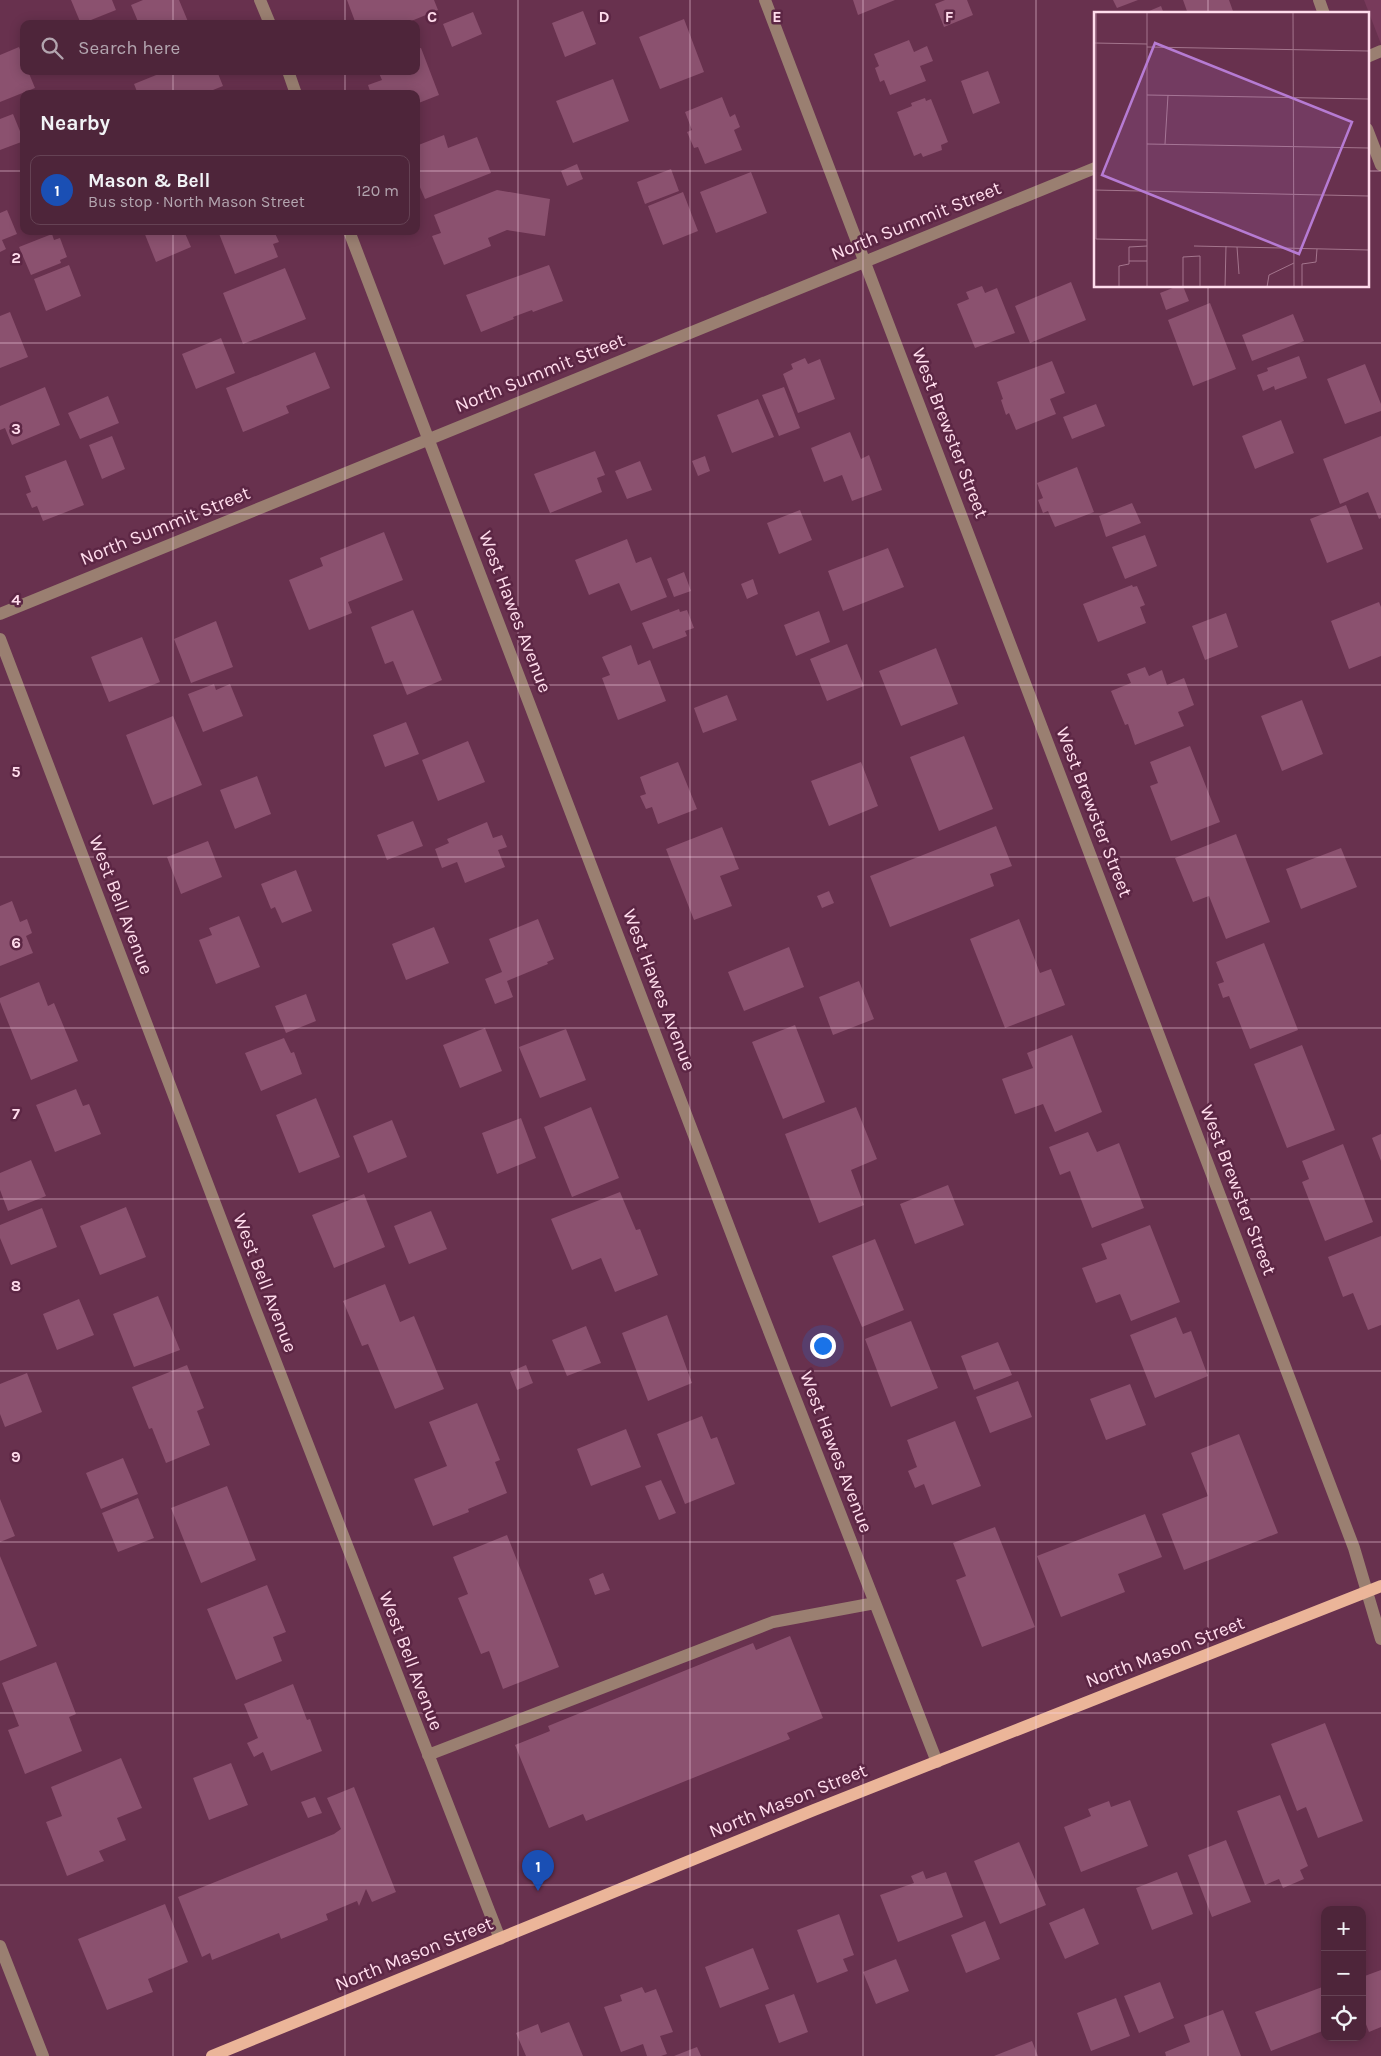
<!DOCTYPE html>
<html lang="en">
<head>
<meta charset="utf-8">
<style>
	body { margin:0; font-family:Karla,sans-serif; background:#583145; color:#f1f3f6 }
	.controls { position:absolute; right:15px; bottom:15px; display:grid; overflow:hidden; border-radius:10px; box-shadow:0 2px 12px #0003 }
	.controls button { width:45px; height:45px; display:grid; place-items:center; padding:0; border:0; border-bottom:1px solid #654254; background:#4e253a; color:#f1f3f6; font:25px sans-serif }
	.you { position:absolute; left:822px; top:1345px; width:18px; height:18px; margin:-12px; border:4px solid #fff; border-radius:50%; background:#1a73e8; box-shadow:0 0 0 8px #1a73e833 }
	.badge { display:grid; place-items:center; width:32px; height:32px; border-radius:50%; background:#90b9f0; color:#fff; font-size:16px; font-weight:700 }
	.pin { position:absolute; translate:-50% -41px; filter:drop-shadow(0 1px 2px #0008) }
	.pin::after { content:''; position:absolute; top:26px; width:18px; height:15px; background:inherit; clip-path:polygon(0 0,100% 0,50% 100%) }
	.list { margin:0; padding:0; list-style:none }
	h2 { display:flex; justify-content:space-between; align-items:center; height:65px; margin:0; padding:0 20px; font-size:21px }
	h2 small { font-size:16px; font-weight:400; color:#b3a5af }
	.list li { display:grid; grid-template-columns:32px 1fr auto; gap:15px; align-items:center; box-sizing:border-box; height:70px; margin:0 10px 10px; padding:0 10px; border:1px solid #654254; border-radius:10px }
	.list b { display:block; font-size:19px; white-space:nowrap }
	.list p { margin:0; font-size:16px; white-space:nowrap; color:#b3a5af }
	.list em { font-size:16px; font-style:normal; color:#b3a5af }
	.icon { flex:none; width:28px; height:28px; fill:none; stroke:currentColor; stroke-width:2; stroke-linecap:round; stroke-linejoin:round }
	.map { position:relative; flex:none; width:1381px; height:2056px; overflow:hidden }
	.search { position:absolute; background:#4e253a; box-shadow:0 2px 12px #0003; left:20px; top:20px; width:400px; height:55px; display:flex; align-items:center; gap:12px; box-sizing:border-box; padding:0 18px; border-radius:10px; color:#b3a5af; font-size:19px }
	.panel { position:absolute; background:#4e253a; box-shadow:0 2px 12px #0003; left:20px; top:90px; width:400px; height:145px; border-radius:10px }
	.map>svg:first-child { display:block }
</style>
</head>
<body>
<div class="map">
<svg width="1381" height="2056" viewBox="0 0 1381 2056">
	<rect width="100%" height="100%" fill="#68314e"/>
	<path fill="#783a5b" d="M1364,0H1381V44Z"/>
	<path fill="#8b516f" d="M71,0H112L116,10L81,24Z
		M143,0H179L189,24H139L131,5Z
		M347,0H434L438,10L404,24H356Z
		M853,0H895L858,15Z
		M945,0H967L973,15L944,27L935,4Z
		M1113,0H1138L1117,8Z
		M1183,0H1229L1234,14H1188Z
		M1161,6L1164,14H1142Z
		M583,11L596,44L565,57L552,23Z
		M473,12L482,34L452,47L443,24Z
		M684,19L704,72L660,89L639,37Z
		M909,40L914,52L927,46L933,61L920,66L926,81L890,95L884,80L880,82L875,68L879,66L874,54Z
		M19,47L24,60V71H28L35,88L0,102V55Z
		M421,48L439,95L416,104V94H371L368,85L382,80L378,71H416V49Z
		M166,71H217L223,86L213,90L214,94H138L134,84Z
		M988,71L1000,103L973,114L961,81Z
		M613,79L629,121L573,143L556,101Z
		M722,97L730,117L735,114L740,127L734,130L742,150L705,164L698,147L694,148L687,132L692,130L685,112Z
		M925,98L926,101L931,99L948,142L941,145L942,150L923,157L921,153L914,156L897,112L912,106L911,103Z
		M13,114L24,141L0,150V119Z
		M444,135L448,148L477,137L491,173L425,199L416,178V146Z
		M577,164L583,179L567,186L561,171Z
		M671,169L679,191L645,204L637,182Z
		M751,172L767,213L716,233L700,192Z
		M497,190L550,199L545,236L507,230L488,238L491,246L444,265L432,236L441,233L434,215Z
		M683,192L698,231L663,245L648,206Z
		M7,210L17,234L2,240L6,249L0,252V213Z
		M147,231H184L191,247L156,262L144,232Z
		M218,231H274L279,242L273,244L278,257L235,274Z
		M52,234L54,240L60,238L67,257L60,260L61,263L31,275L19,247Z
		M69,265L81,296L46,311L34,279Z
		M549,265L563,301L533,312L532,310L513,317L514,319L481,332L466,295Z
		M285,268L306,319L243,344L223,293Z
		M1071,282L1086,320L1030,343L1015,306Z
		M982,286L985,293L997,288L1015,333L975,348L957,304L969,299L966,292Z
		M1178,286H1183L1189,301L1166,310L1160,293Z
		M1210,303L1236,369L1193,386L1168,320Z
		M10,312L28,357L0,368V316Z
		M1293,314L1304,341L1252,361L1242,335Z
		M221,338L235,373L196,389L182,354Z
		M315,352L330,388L286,406L289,413L243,432L226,388Z
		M1299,356L1307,378L1275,390L1274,386L1263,391L1257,375L1268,371L1267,368Z
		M805,358L808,364L820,359L835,399L798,413L783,374L793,369L791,364Z
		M1052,361L1065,393L1050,399L1056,414L1016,430L1009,413L1006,415L1001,400L1003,399L997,382Z
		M1365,364L1381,404V411L1345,424L1327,379Z
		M45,387L60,425L12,445L5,428L0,430V406Z
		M784,387L800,428L779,436L762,395Z
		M108,396L119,423L80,439L68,413Z
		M758,399L774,437L732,453L717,415Z
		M1096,404L1105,426L1072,439L1063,417Z
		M1281,420L1294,453L1255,469L1242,436Z
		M850,432L861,459L869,455L882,490L852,501L842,475L824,482L811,448Z
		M112,436L125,469L102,479L89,445Z
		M1381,436V518L1379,519L1368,492L1340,504L1323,459Z
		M595,451L605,475L597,478L602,492L550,513L534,474Z
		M705,456L710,471L698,476L692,461Z
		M66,460L84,505L43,521L37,506L32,508L26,494L31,492L25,476Z
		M640,461L652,490L627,499L615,471Z
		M1077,467L1094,512L1055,527L1048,511L1043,513L1038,500L1043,498L1037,483Z
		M1132,503L1141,523L1106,537L1099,516Z
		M1346,505L1363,549L1327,563L1310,519Z
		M800,510L812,540L779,554L767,523Z
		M384,532L403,580L348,602L352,613L309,630L289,580L323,566L320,558Z
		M1145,535L1157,566L1125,579L1112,547Z
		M627,539L636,563L651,557L667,597L631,611L619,583L589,595L575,560Z
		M888,548L904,587L843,611L828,571Z
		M684,572L691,591L674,597L667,579Z
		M753,579L758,594L747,599L741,584Z
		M1132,585L1133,587L1137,586L1145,605L1140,607L1146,623L1098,642L1083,604Z
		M1379,602L1381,607V656L1349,669L1331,621Z
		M679,609L680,612L687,610L694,628L685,631L687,636L653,649L642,623Z
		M413,610L442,680L407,695L393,661L385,664L371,627Z
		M819,611L830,642L796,656L784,625Z
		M1226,613L1238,647L1205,660L1192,626Z
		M216,621L233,667L191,683L174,639Z
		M142,637L160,682L109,702L91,657Z
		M847,644L864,686L827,701L810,659Z
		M631,645L638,665L650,660L666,701L618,720L602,678L610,675L602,657Z
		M936,648L958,704L901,726L879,671Z
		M1145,667L1149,676L1162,670L1167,685L1184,678L1194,705L1178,712L1184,726L1135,745L1128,724L1125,725L1111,691L1131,683L1127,674Z
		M214,684L216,690L230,684L243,716L203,732L188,694Z
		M727,695L737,720L703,733L694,708Z
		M1302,700L1323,754L1282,771L1261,716Z
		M173,716L202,785L153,805L126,735Z
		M406,722L419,754L385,767L373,735Z
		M964,736L993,809L939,831L910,757Z
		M468,741L485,782L438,801L422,760Z
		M1190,746L1220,822L1171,841L1150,786L1158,783L1150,762Z
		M678,762L697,809L658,824L652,807L646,809L640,796L646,794L640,777Z
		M861,762L878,806L829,826L811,781Z
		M257,776L271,814L235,829L220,790Z
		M413,821L423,846L387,860L377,835Z
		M487,822L493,838L502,835L507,847L498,850L505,867L465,883L457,862L442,868L435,849L449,843L447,839Z
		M996,826L1012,866L990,874L994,886L890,927L870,876Z
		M722,827L739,869L720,876L732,906L694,920L666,849Z
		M1236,834L1270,922L1226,939L1209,896L1193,902L1175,858Z
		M208,841L222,877L181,894L167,857Z
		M1341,848L1357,887L1301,909L1286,869Z
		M296,870L312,911L282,923L275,907L271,909L261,884Z
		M829,891L834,903L822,908L817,896Z
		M12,901L20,922L27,919L32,933L26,936L33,953L0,966V906Z
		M239,916L260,967L216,984L199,940L212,935L209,928Z
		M538,919L554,959L547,962L548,964L507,981L513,997L495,1004L485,979L502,972L489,939Z
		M1019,919L1040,973L1051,969L1065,1005L1005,1028L970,939Z
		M434,927L449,963L406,980L392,944Z
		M1264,943L1298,1030L1250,1049L1229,996L1223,998L1218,984L1224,982L1216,962Z
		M789,947L804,987L744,1011L728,972Z
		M859,981L874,1019L833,1035L819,997Z
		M39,982L48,1006L54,1003L78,1061L31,1080L0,1002V998Z
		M306,994L316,1021L286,1033L275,1006Z
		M795,1025L825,1102L783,1119L752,1042Z
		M485,1028L502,1071L460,1088L443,1045Z
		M566,1029L586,1080L540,1098L519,1047Z
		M1072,1035L1102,1112L1055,1132L1043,1104L1015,1114L1002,1079L1033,1068L1027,1053Z
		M284,1038L291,1053L294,1052L302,1074L261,1091L245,1053Z
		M1302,1045L1335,1130L1287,1148L1254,1064Z
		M76,1089L83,1106L89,1104L101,1134L55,1152L36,1105Z
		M316,1098L340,1157L299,1173L276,1115Z
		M591,1107L619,1178L572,1197L544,1127Z
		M856,1107L877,1159L851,1170L864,1205L819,1223L785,1134Z
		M521,1118L536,1158L497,1174L482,1133Z
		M392,1120L407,1157L368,1173L353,1136Z
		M1088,1132L1097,1152L1119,1143L1144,1208L1092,1228L1070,1171L1060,1175L1049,1147Z
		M1381,1134V1161L1372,1138Z
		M1343,1144L1373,1222L1325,1241L1302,1182L1309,1179L1302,1161Z
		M31,1160L46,1196L8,1211L0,1190V1173Z
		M948,1185L964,1225L915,1244L900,1204Z
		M620,1192L636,1230L640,1229L658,1275L615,1292L601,1258L572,1270L551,1219Z
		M364,1194L385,1247L334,1268L312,1215Z
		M126,1207L146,1257L100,1275L80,1226Z
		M42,1208L57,1247L11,1265L0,1238V1225Z
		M431,1211L447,1249L409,1264L394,1226Z
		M1150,1225L1180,1302L1131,1321L1120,1294L1096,1303L1082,1268L1107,1259L1101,1244Z
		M1381,1236V1325L1368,1330L1353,1293L1343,1297L1328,1257Z
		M875,1239L904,1310L862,1327L832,1256Z
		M385,1284L400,1322L414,1316L444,1389L395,1409L368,1344L362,1346L343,1301Z
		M158,1296L180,1350L134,1367L113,1314Z
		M79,1299L94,1335L57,1350L43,1314Z
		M667,1315L692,1383L648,1401L622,1333Z
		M1176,1317L1183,1334L1191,1331L1208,1376L1155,1398L1130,1335Z
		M911,1321L938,1388L891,1407L865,1339Z
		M586,1326L601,1363L567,1376L552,1340Z
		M998,1342L1012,1375L974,1390L961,1356Z
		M187,1365L204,1408L197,1411L210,1445L166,1463L152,1428L149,1429L132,1387Z
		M526,1365L533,1383L517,1390L510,1372Z
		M27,1373L42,1412L5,1427L0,1414V1384Z
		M1018,1381L1032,1417L990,1433L976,1397Z
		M1130,1384L1146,1425L1106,1440L1090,1399Z
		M477,1403L500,1460L495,1462L507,1493L468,1509L469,1512L433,1526L414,1479L447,1466L429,1422Z
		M702,1416L711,1439L717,1437L735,1484L685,1504L657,1434Z
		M955,1421L981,1486L932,1505L924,1484L915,1488L908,1471L917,1467L907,1440Z
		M626,1429L641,1467L591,1486L577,1449Z
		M1239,1434L1278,1533L1184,1570L1162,1514L1208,1496L1191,1453Z
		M123,1458L138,1494L101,1509L86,1473Z
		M661,1480L676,1513L659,1520L645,1486Z
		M227,1486L256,1560L201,1583L171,1508Z
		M138,1498L154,1538L118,1552L102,1513Z
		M0,1499L15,1536L0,1542Z
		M1145,1514L1162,1557L1118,1574L1125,1592L1061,1617L1037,1556Z
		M995,1527L1035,1627L982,1647L956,1580L966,1576L953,1543Z
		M507,1535L559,1667L503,1689L489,1651L481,1654L458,1598L468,1594L453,1557Z
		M0,1556L37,1646L0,1661Z
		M603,1573L610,1590L595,1595L589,1579Z
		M267,1585L286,1632L273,1637L282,1661L236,1680L207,1609Z
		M790,1636L823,1718L787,1733L790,1739L586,1821L583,1814L549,1828L515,1745L550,1731L548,1726L753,1643L756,1650Z
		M56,1662L76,1714L69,1717L82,1751L25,1774L8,1730L19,1726L2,1683Z
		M293,1684L307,1720L310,1719L322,1751L271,1771L263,1752L254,1757L247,1743L258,1738L244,1704Z
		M1325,1723L1363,1821L1318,1838L1306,1807L1297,1811L1271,1744Z
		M121,1758L142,1808L117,1818L126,1840L99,1851L104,1861L67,1876L46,1822L62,1816L51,1787Z
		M231,1763L248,1805L209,1820L193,1778Z
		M354,1787L396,1892L372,1902L366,1889L359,1906L357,1901L326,1914L328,1920L281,1939L279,1933L212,1960L210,1953L202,1957L178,1897L334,1834L341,1829L327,1798Z
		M1280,1795L1308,1866L1300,1870L1304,1879L1283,1888L1279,1879L1265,1885L1237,1811Z
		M315,1797L322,1813L308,1818L301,1802Z
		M1130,1800L1148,1846L1081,1872L1064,1827L1091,1816L1088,1809L1109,1801L1111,1807Z
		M1226,1840L1251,1902L1212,1917L1188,1855Z
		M1019,1842L1046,1905L1000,1924L974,1861Z
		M923,1871L926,1879L946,1872L963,1917L898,1942L880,1895L914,1883L911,1876Z
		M1177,1872L1193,1914L1152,1930L1136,1888Z
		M165,1904L188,1962L148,1979L153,1992L107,2010L78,1939Z
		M1084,1908L1099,1944L1065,1959L1049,1923Z
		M839,1914L854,1955L843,1959L848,1971L817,1983L797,1930Z
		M985,1921L1000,1959L966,1973L951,1935Z
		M753,1948L769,1989L720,2008L705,1967Z
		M896,1959L909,1991L876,2004L863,1972Z
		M1381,1970V2027L1369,2032L1362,2014V1977Z
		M1160,1982L1174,2018L1139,2033L1124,1996Z
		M1325,1986V2030L1271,2051L1255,2012Z
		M642,1987L645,1993L656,1989L673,2032L660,2036L667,2054L661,2056H647L643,2044L621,2052L604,2007L622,2001L620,1995Z
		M794,1994L808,2032L779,2043L765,2005Z
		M1116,1998L1130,2036L1091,2051L1077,2013Z
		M1223,2010L1241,2056H1166L1165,2052L1190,2042L1184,2025Z
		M569,2022L583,2056H526L516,2033L538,2024L541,2033Z
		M1032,2041L1038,2056H994Z
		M697,2047L701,2056H674Z"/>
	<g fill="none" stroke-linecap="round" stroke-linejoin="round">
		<path stroke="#9a7f71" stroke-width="12" d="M260,0L270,24
			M765,0L1354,1548L1381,1639
			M1319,0L1324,14
			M1367,57L1381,51
			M288,71L296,94
			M1367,129L1381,165
			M349,231L748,1277L937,1762
			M0,614L1095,168
			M0,639L257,1314L500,1939
			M428,1755L773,1622L875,1603
			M0,1946L43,2056"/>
		<path stroke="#ebb599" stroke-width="12" d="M212,2056L814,1810L1381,1586"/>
	</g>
	<path fill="none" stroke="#ffdcec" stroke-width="1" stroke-opacity="0.55" d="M173,0V24M345,0V24M518,0V2056M690,0V2056M863,0V2056M1036,0V2056M1208,0V14M173,71V94M345,71V94M0,171H24M416,171H1095M1367,171H1381M173,231V2056M345,231V2056M1208,286V2056M0,343H1381M0,514H1381M0,685H1381M0,857H1381M0,1028H1381M0,1199H1381M0,1371H1381M0,1542H1381M0,1713H1381M0,1885H1381"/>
	<g text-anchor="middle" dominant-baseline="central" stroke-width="5" stroke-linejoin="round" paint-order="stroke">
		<g font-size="19" fill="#ffdcec" stroke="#5c2644">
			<text transform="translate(916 221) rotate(-22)">North Summit Street</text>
			<text transform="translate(540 373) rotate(-22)">North Summit Street</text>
			<text transform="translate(950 433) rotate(69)">West Brewster Street</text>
			<text transform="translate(165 526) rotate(-22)">North Summit Street</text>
			<text transform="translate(515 612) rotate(69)">West Hawes Avenue</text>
			<text transform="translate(1094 812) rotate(69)">West Brewster Street</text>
			<text transform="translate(121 905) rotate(69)">West Bell Avenue</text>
			<text transform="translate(659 990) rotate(69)">West Hawes Avenue</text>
			<text transform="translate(1238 1190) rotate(69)">West Brewster Street</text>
			<text transform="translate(265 1283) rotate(69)">West Bell Avenue</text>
			<text transform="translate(836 1452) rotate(69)">West Hawes Avenue</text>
			<text transform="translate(1165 1652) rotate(-21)">North Mason Street</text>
			<text transform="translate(411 1661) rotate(69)">West Bell Avenue</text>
			<text transform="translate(788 1801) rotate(-22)">North Mason Street</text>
			<text transform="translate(414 1954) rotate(-22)">North Mason Street</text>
		</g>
	</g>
	<g transform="translate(1094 12)">
		<rect width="275" height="275" fill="#68314e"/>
		<path fill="none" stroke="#a4758d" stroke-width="1" d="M2,0V227L53,228M199,0L200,275M0,31L53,32M53,35L275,39M53,83L275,87M53,132L275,136M71,132L74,83M0,178L275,184M100,234L275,238M143,235L145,262M35,249H53M25,275V254L35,252V235L53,234M53,275V0M89,275V245L106,244V275M131,275L132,234M173,275L175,263L200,251M208,275V252L222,250L223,237"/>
		<path fill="#b67bd3" fill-opacity="0.15" stroke="#b67bd3" stroke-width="2.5" d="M61,31L258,110L205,242L8,163Z"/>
		<rect width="275" height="275" fill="none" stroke="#ffdcec" stroke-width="2.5"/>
	</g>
	<g font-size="16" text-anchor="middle" font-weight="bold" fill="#ffdcec" stroke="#5c2644" stroke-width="5" stroke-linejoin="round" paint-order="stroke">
		<text x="432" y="22">C</text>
		<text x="604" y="22">D</text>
		<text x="777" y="22">E</text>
		<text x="949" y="22">F</text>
		<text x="16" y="263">2</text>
		<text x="16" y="434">3</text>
		<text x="16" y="605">4</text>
		<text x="16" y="777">5</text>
		<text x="16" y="948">6</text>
		<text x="16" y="1119">7</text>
		<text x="16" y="1291">8</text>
		<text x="16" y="1462">9</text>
	</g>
</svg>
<div class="controls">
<button>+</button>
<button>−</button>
<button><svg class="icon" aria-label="locate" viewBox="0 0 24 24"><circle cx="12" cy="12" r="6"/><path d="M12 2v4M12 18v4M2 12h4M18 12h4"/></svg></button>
</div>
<div class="you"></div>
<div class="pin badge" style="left:538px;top:1891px;background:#1a4fb4">1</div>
<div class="search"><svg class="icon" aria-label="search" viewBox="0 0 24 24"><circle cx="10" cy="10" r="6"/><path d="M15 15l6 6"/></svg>Search here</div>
<section class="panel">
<h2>Nearby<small></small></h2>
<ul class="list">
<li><span class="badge" style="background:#1a4fb4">1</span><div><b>Mason &amp; Bell</b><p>Bus stop · North Mason Street</p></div><em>120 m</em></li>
</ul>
</section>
</div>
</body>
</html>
